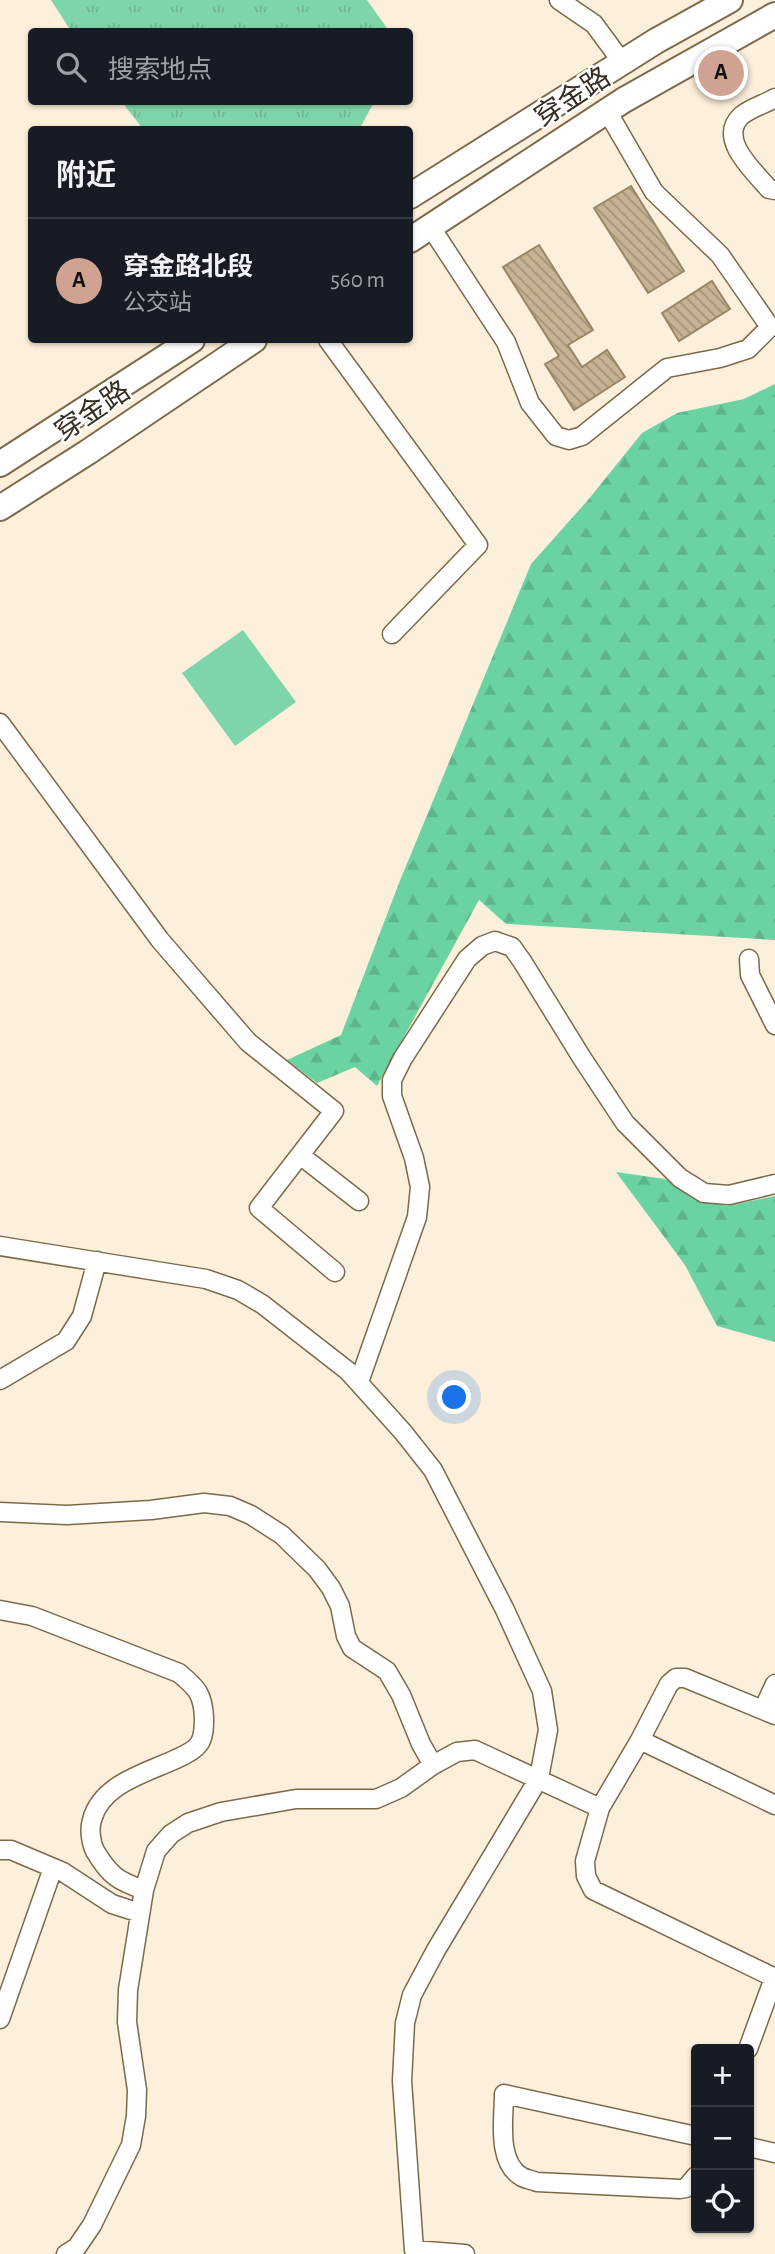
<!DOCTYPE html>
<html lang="zh">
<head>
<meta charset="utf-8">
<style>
	body { margin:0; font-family:"Alegreya Sans","Noto Sans SC",sans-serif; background:#242831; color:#f1f3f6 }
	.controls { position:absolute; right:21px; bottom:21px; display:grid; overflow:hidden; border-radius:7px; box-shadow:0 2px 5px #0004 }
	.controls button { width:63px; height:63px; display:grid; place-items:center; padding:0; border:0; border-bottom:2px solid #363941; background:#171b24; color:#f1f3f6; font:35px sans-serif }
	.you { position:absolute; left:455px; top:1398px; width:24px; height:24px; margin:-18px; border:5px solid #fff; border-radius:50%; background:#1a73e8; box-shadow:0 0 0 10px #1a73e833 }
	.badge { display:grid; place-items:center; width:46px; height:46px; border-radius:50%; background:#cfa291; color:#111; font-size:23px; font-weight:700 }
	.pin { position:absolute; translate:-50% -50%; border:4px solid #fff; box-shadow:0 2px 7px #0006 }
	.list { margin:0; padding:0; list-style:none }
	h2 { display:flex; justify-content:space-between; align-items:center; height:91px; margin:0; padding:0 28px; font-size:30px }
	h2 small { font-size:23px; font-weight:400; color:#9ea1a6 }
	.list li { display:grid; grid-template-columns:46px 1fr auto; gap:21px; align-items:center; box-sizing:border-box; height:126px; padding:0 28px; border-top:2px solid #363941 }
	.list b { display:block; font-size:26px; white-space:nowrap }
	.list p { margin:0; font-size:23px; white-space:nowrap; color:#9ea1a6 }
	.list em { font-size:23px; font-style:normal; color:#9ea1a6 }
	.icon { flex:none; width:38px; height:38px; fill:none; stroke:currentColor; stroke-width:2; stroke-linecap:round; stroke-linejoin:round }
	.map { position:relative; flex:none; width:775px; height:2254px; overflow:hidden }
	.search { position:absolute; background:#171b24; box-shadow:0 2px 5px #0004; left:28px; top:28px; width:385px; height:77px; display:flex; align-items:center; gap:18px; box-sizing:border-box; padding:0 24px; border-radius:7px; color:#9ea1a6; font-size:26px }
	.panel { position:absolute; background:#171b24; box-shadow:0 2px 5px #0004; left:28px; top:126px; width:385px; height:217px; border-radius:7px }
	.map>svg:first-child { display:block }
</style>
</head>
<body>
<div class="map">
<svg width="775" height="2254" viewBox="0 0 775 2254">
	<defs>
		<pattern id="grass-tufts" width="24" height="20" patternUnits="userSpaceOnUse" patternTransform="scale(1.75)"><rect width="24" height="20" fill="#7fd5aa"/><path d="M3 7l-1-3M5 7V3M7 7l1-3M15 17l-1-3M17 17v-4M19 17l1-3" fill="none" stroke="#6eb792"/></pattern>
		<pattern id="forest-firs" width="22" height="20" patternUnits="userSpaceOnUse" patternTransform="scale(1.75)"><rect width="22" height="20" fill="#6bd3a1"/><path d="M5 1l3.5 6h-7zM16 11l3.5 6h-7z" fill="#5db58a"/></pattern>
		<pattern id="building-back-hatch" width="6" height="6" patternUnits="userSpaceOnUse" patternTransform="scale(1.75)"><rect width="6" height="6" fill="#c7b393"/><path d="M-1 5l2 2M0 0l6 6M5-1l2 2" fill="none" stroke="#a29278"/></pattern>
	</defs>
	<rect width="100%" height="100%" fill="#fcefdb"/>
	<path fill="url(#grass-tufts)" d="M51,0H367L389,31H71Z
		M122,102H374L359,130L143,129Z"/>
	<path fill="url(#forest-firs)" d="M775,384V940L506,924L479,900L377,1086L355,1067L317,1083L287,1060L341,1035L399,883L531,564L588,500L642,433L677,413L744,399Z
		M616,1172L665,1179L698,1200L727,1206L775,1196V1342L717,1326L685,1265Z"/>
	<path fill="#7fd5aa" d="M243,630L296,702L235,746L182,673Z"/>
	<path fill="url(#building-back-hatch)" stroke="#998667" stroke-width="2" d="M631,186L684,271L648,293L594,208Z
		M539,245L593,330L568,345L582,367L607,350L625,377L574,410L545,364L559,356L503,267Z
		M712,281L730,309L679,341L662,313Z"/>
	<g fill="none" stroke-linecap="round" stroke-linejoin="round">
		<g stroke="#7c694b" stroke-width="21">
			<path id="minor" d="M559,0L594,24L622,62
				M775,98C765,104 750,108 741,116C717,139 754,171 769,189L775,190
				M430,226L506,342L530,403L556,436L569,440L582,436L667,368L720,358L748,349L770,327L720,255L654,192L607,111
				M328,340L478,545L392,634
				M0,723L160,940L248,1042L334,1111L259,1208L335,1272
				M749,959L750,975L775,1025
				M300,1155L359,1201
				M0,1246L206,1279L238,1290L262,1304L348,1371L403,1432L433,1470L505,1610L542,1691L548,1730L539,1778L436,1950L412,1995L405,2023L402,2081L414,2250L465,2254
				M0,1380L66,1341L82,1316L97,1261
				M359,1382L417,1217L420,1187L414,1158L392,1096V1080L403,1058L467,959L482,946L495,941L512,947L522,961L582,1058L625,1123L680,1178L704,1193L729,1195L775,1184
				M0,1512L67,1515L151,1510L204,1503L230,1506L251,1515L282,1535L317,1569L331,1588L340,1606L346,1636L352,1648L387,1671L401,1695L421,1744L433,1765
				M0,1610L32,1616L179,1673C197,1688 203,1694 204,1718C204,1726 204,1737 199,1744C194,1751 183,1756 176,1759C146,1773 101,1784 92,1820C89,1829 91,1843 95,1851C110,1876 118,1881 144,1890
				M763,1710L775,1684
				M775,1715L685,1678H676L669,1684L640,1740L600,1808L585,1861L586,1876L593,1890L775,1978
				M640,1740L775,1805
				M0,1850H11L63,1872L112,1904L140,1913
				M0,2019L53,1868
				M748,2049L774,1978
				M696,2136L504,2094C504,2118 496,2162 522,2177C526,2179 532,2180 537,2182L680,2189L686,2188L696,2176
				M749,2147L775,2153
				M66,2254L77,2247L92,2225L131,2145L136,2116L137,2090L127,2022L128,1990L144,1890L156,1851L171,1834L188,1823L221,1812L296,1799H376L401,1788L433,1765L457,1752L475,1750L600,1808"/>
		</g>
		<g stroke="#7c694b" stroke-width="28">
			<path id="secondary" d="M410,196L656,41L730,0
				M410,240L624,100L775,15
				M0,464L192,340
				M0,508L88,452L254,340"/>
		</g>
		<use href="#minor" stroke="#fff" stroke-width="18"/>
		<use href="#secondary" stroke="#fff" stroke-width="24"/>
	</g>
	<g text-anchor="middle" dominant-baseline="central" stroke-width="5" stroke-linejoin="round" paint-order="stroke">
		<g font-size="28" fill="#372e21" stroke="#fff">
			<text transform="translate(573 98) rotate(-33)">穿金路</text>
			<text transform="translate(93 412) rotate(-34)">穿金路</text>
		</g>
	</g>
</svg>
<div class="controls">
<button>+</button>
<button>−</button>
<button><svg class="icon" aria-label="locate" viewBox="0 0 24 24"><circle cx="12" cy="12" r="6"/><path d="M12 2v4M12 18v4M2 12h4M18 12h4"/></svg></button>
</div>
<div class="you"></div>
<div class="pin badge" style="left:721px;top:73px">A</div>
<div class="search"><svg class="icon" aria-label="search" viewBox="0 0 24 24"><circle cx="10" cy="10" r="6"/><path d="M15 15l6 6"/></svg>搜索地点</div>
<section class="panel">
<h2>附近<small></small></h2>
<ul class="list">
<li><span class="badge">A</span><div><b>穿金路北段</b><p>公交站</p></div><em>560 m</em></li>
</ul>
</section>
</div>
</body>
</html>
